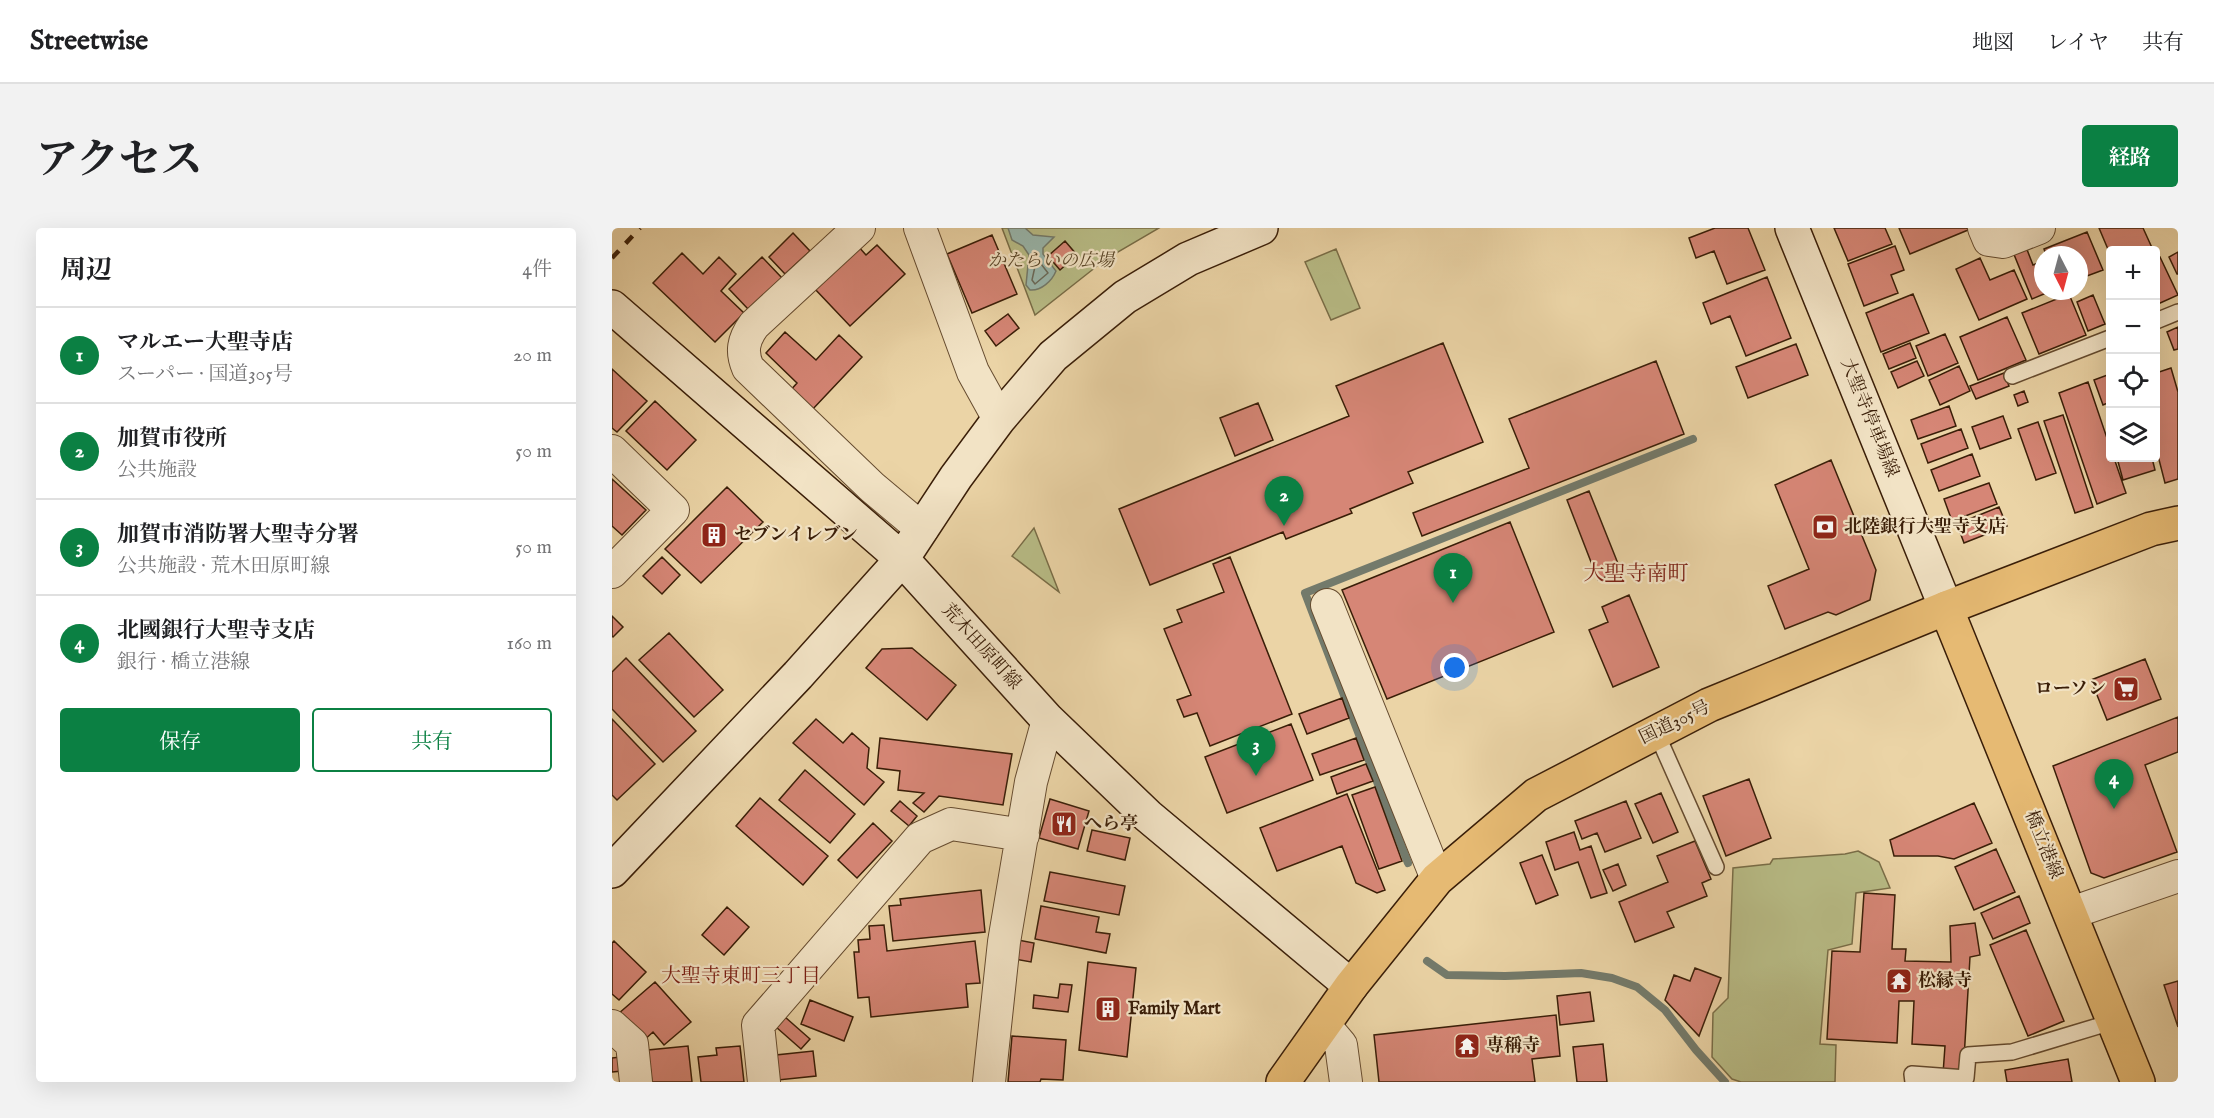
<!DOCTYPE html>
<html lang="ja">
<head>
<meta charset="utf-8">
<style>
	body { margin:0; font-family:"IM FELL English","Noto Serif JP",serif; background:#f2f2f2; color:#202124 }
	.controls { position:absolute; right:18px; top:18px; display:grid; overflow:hidden; border-radius:6px; box-shadow:0 6px 24px #0002 }
	.controls button { width:54px; height:54px; display:grid; place-items:center; padding:0; border:0; border-bottom:2px solid #e0e0e0; background:#fff; color:#202124; font:30px sans-serif }
	.compass { position:absolute; left:1422px; top:18px; width:54px; height:54px; border-radius:50%; background:#fff; box-shadow:0 6px 24px #0002; rotate:174deg }
	.you { position:absolute; left:843px; top:440px; width:21px; height:21px; margin:-15px; border:4px solid #fff; border-radius:50%; background:#1a73e8; box-shadow:0 0 0 9px #1a73e833 }
	.badge { display:grid; place-items:center; width:39px; height:39px; border-radius:50%; background:#0b8043; color:#fff; font-size:20px; font-weight:700 }
	.pin { position:absolute; translate:-50% -50px; filter:drop-shadow(0 2px 3px #0008) }
	.pin::after { content:''; position:absolute; top:32px; width:21px; height:18px; background:inherit; clip-path:polygon(0 0,100% 0,50% 100%) }
	.list { margin:0; padding:0; list-style:none }
	h2 { display:flex; justify-content:space-between; align-items:center; height:78px; margin:0; padding:0 24px; font-size:26px }
	h2 small { font-size:20px; font-weight:400; color:#757577 }
	.list li { display:grid; grid-template-columns:39px 1fr auto; gap:18px; align-items:center; box-sizing:border-box; height:96px; padding:0 24px; border-top:2px solid #e0e0e0 }
	.list b { display:block; font-size:22px; white-space:nowrap }
	.list p { margin:0; font-size:20px; white-space:nowrap; color:#757577 }
	.list em { font-size:20px; font-style:normal; color:#757577 }
	.actions { display:flex; gap:12px; padding:18px 24px }
	.actions a { flex:1; padding:14px 0; border:2px solid #0b8043; border-radius:6px; text-align:center; font-size:21px; color:#0b8043 }
	.actions .main { background:#0b8043; color:#fff }
	.icon { flex:none; width:33px; height:33px; fill:none; stroke:currentColor; stroke-width:2; stroke-linecap:round; stroke-linejoin:round }
	.map { position:relative; flex:none; width:1566px; height:854px; overflow:hidden; border-radius:6px }
	header { display:flex; align-items:center; gap:36px; box-sizing:border-box; height:84px; padding:0 30px; background:#fff; border-bottom:2px solid #e0e0e0 }
	header strong { font-size:28px }
	nav { display:flex; gap:33px; margin-inline-start:auto; font-size:21px }
	.intro { display:flex; align-items:center; justify-content:space-between; box-sizing:border-box; height:144px; padding:0 36px }
	h1 { margin:0; font-size:42px }
	.button { padding:15px 27px; border-radius:6px; background:#0b8043; color:#fff; font-size:21px; font-weight:700 }
	main { display:flex; gap:36px; padding:0 36px }
	aside { flex:1; background:#fff; border-radius:6px; box-shadow:0 6px 24px #0002 }
	.map>svg:first-child { display:block }
</style>
</head>
<body>
<header>
<strong>Streetwise</strong>
<nav><a>地図</a><a>レイヤ</a><a>共有</a></nav>
</header>
<div class="intro"><h1>アクセス</h1><a class="button">経路</a></div>
<main>
<aside>
<h2>周辺<small>4件</small></h2>
<ul class="list">
<li><span class="badge">1</span><div><b>マルエー大聖寺店</b><p>スーパー · 国道305号</p></div><em>20 m</em></li>
<li><span class="badge">2</span><div><b>加賀市役所</b><p>公共施設</p></div><em>50 m</em></li>
<li><span class="badge">3</span><div><b>加賀市消防署大聖寺分署</b><p>公共施設 · 荒木田原町線</p></div><em>50 m</em></li>
<li><span class="badge">4</span><div><b>北國銀行大聖寺支店</b><p>銀行 · 橋立港線</p></div><em>160 m</em></li>
</ul>
<div class="actions"><a class="main">保存</a><a>共有</a></div>
</aside>
<div class="map">
<svg width="1566" height="854" viewBox="0 0 1566 854">
	<rect width="100%" height="100%" fill="#ebd4a6"/>
	<filter id="stains"><feTurbulence type="fractalNoise" baseFrequency=".00333" numOctaves="4"/><feColorMatrix values="0 0 0 0 .2 0 0 0 0 .09 0 0 0 0 .02 0 0 0 .5 -.17"/></filter>
	<radialGradient id="worn" r=".72"><stop offset=".6" stop-color="#630" stop-opacity="0"/><stop offset="1" stop-color="#630" stop-opacity=".3"/></radialGradient>
	<path fill="#b8bc86" stroke="#796d47" stroke-width="1.5" d="M390,0H547L494,31L423,87Z
		M724,21L748,80L719,92L693,34Z
		M422,300L447,364L400,328Z
		M1246,623L1267,634L1278,660L1244,665L1240,716L1216,722L1208,816L1224,817L1223,854H1129L1120,851L1100,829L1101,785L1116,770L1121,640L1158,636L1161,631L1233,626Z"/>
	<path fill="#99b7ad" stroke="#737a6b" stroke-width="1.5" d="M396,0H413L421,7L442,9L431,20V26L444,43C440,53 429,63 418,62L414,57L417,27L411,18L400,12Z"/>
	<g fill="none" stroke-linecap="round" stroke-linejoin="round">
		<path stroke="#6a6a5a" stroke-width="1.5" d="M426,32L436,45L423,56L420,52L424,34Z"/>
		<path stroke="#737a6b" stroke-width="8" d="M796,635L693,365L1081,211
			M815,733L835,747L893,748L969,745L1000,750L1025,759L1053,782L1084,822L1113,854"/>
	</g>
	<path fill="#d68676" stroke="#3a1e08" stroke-width="1.5" d="M1103,0H1136L1153,42L1115,56L1102,23L1084,30L1077,10Z
		M1222,0H1273L1280,16L1236,33Z
		M1287,0H1355L1356,2L1298,26Z
		M1487,0H1531L1541,22H1498V26Z
		M1475,4L1491,42L1467,51V27H1434L1432,21Z
		M181,5L198,23L173,46L157,29Z
		M380,7L405,66L360,85L335,26Z
		M453,13L465,27L448,42L436,28Z
		M265,17L293,46L238,98L202,60L246,18L254,27Z
		M1283,18L1292,42L1279,47L1286,65L1252,78L1236,36Z
		M1414,19L1421,37L1431,33V63H1439L1420,71L1401,24Z
		M1566,24V46H1565L1557,29Z
		M70,25L91,46L107,29L124,46L109,63L132,85L103,114L41,55Z
		M150,29L170,50L136,81L117,61Z
		M1548,29L1566,67L1546,76L1544,71V31Z
		M1368,30L1378,52L1402,42L1415,71L1367,92L1344,41Z
		M1155,49L1179,110L1134,128L1118,88L1099,96L1091,75Z
		M1301,66L1317,105L1269,124L1254,85Z
		M1457,66L1474,107L1427,126L1410,85Z
		M1481,67L1493,96L1476,103L1465,74Z
		M396,86L407,100L384,118L373,103Z
		M1395,89L1414,132L1366,152L1348,109Z
		M1566,99V121L1562,122L1555,104Z
		M173,104L204,132L227,107L250,129L199,183L177,164L185,155L154,125Z
		M1333,106L1346,135L1316,148L1304,118Z
		M831,115L871,214L796,244L801,255L738,281L740,285L674,311L671,304L538,357L507,281L737,188L724,158Z
		M1298,115L1304,130L1277,141L1271,126Z
		M1184,116L1196,147L1136,170L1124,139Z
		M1044,133L1072,206L810,308L801,285L917,240L897,191Z
		M1305,133L1312,148L1286,160L1279,144Z
		M1347,138L1358,163L1328,177L1317,152Z
		M1559,140L1566,164V251L1553,255L1544,220V145Z
		M0,141L35,173L5,204L0,200Z
		M1392,145L1397,158L1364,171L1358,158Z
		M1498,146V174L1491,177L1482,152Z
		M1476,154L1498,219V230H1502L1514,265L1485,276L1447,165Z
		M1412,163L1416,174L1406,178L1402,167Z
		M43,173L84,212L55,242L14,203Z
		M646,175L661,212L623,228L608,190Z
		M1337,178L1344,198L1306,211L1299,192Z
		M1451,187L1481,279L1463,285L1432,193Z
		M1391,188L1399,210L1368,221L1360,199Z
		M1426,194L1444,245L1424,252L1406,201Z
		M1349,201L1356,220L1316,235L1309,216Z
		M1360,226L1368,248L1327,263L1319,242Z
		M1505,230H1540L1543,242L1511,252Z
		M1219,232L1264,342L1258,372L1224,387L1216,384L1173,401L1156,358L1197,341L1163,257Z
		M0,251L34,282L10,307L0,298Z
		M1377,255L1385,276L1340,293L1332,271Z
		M115,259L151,294L89,355L53,321Z
		M977,263L1009,343L986,352L955,272Z
		M1387,279L1395,298L1352,315L1345,296Z
		M898,294L942,404L775,471L730,362Z
		M50,329L68,347L50,366L31,348Z
		M618,329L680,486L598,518L585,485L572,489L565,472L579,467L552,401L570,394L565,382L612,364L601,336Z
		M1017,367L1047,439L1001,459L977,402L996,394L990,379Z
		M0,388L11,399L1,409L0,408Z
		M57,405L111,462L82,489L27,432Z
		M300,420L344,457L315,492L254,440L270,421Z
		M14,430L84,503L51,534L0,481V444Z
		M1533,431L1549,471L1495,492L1479,452Z
		M730,470L737,490L695,506L687,486Z
		M1566,489V524L1533,537L1565,624L1492,650L1479,645L1441,538Z
		M0,491L43,536L5,572L0,567Z
		M204,491L231,515L240,505L257,520L255,540L272,554L252,577L181,515Z
		M679,496L701,552L615,585L593,529Z
		M268,510L400,526L391,577L327,568L312,584L301,575L312,565L286,562L288,543L265,540Z
		M744,510L752,532L708,547L700,526Z
		M754,536L761,553L725,566L719,549Z
		M193,542L243,586L218,615L167,572Z
		M1137,551L1159,610L1114,628L1091,568Z
		M763,559L790,633L767,641L740,567Z
		M1049,565L1066,604L1041,615L1023,576Z
		M735,566L773,662L765,665L744,655L730,618L665,643L648,600Z
		M148,570L216,628L191,657L124,598Z
		M438,571L477,583L466,621L427,610Z
		M288,573L305,588L297,598L279,583Z
		M1014,573L1029,610L993,624L985,605L970,611L963,593Z
		M1362,575L1380,615L1342,631L1326,628H1282L1278,612Z
		M261,595L280,613L245,650L226,632Z
		M480,602L518,610L513,632L475,623Z
		M962,604L968,622L979,618L995,665L979,670L966,634L943,642L934,614Z
		M1083,613L1099,651L1090,655L1095,668L1055,684L1062,699L1023,714L1007,674L1056,654L1045,628Z
		M1384,621L1403,664L1362,682L1343,639Z
		M930,627L946,667L924,676L908,635Z
		M1006,636L1014,657L1001,663L991,642Z
		M438,644L513,658L507,687L432,673Z
		M369,662L373,704L281,713L277,678L289,677L288,671Z
		M1252,665L1283,667L1280,721H1294L1293,733L1339,734L1338,698L1363,695L1368,727L1358,729L1351,848L1331,846L1333,818L1300,816L1302,773H1287L1285,815L1215,811L1220,723L1248,724Z
		M1407,668L1418,695L1381,711L1369,685Z
		M429,678L487,689L484,704L498,706L494,725L423,711Z
		M115,679L137,699L112,727L90,707Z
		M272,697L275,723L363,713L368,755L354,756L356,779L259,789L257,769L246,770L242,724H247L246,712L258,711L257,698Z
		M1414,702L1452,793L1416,808L1378,717Z
		M406,712L422,715L419,734L402,731Z
		M2,713L34,744L7,772L0,766V715Z
		M476,734L524,740L515,829L467,822Z
		M1083,740L1109,750L1087,808L1053,772L1062,747L1078,753Z
		M1566,753V799L1552,757Z
		M43,754L79,794L52,817L41,804L30,814L6,786Z
		M448,756L460,757L456,784L421,780L422,767L446,770Z
		M978,764L982,793L948,797L945,768Z
		M198,772L241,789L232,813L189,796Z
		M944,787L948,828L920,831L923,854H767L762,807Z
		M173,789L198,811L189,821L164,799Z
		M400,808L454,812L451,852L429,851L428,854H396Z
		M991,816L995,854H965L961,819Z
		M76,818L80,854H40L36,822Z
		M128,818L132,854H89L86,829L105,827L104,820Z
		M201,823L204,848L166,852L164,827Z
		M8,829L10,843L0,844V830Z
		M1456,831L1460,854H1395L1393,842Z"/>
	<g fill="none" stroke-linecap="round" stroke-linejoin="round">
		<g stroke="#664c30" stroke-width="18">
			<path id="lane" d="M1544,93L1566,84
				M1400,148L1498,110
				M1044,504L1104,639
				M1301,854L1300,846L1354,850L1356,827L1400,824L1503,793"/>
		</g>
		<g stroke="#664c30" stroke-width="34">
			<path id="street" d="M247,0L142,97C131,112 129,124 136,140L260,259L310,301
				M308,0L361,144L387,191
				M1372,0L1377,12L1391,14L1427,0
				M0,223L61,282L0,344
				M715,377L825,651
				M1459,685L1566,648
				M712,797L729,817L734,854
				M0,798L20,816L24,854
				M152,854L146,797L308,610L339,596L411,607
				M377,854L392,714L419,554L436,492"/>
		</g>
		<g stroke="#3a1e08" stroke-width="36">
			<path id="secondary" d="M1180,0L1334,380
				M0,79L290,331L436,492L536,588L739,758
				M0,643L186,447L290,331L344,249L387,191L441,128L513,69L576,31L649,0"/>
		</g>
		<g stroke="#3a1e08" stroke-width="36">
			<path id="primary" d="M1334,380L1526,854"/>
		</g>
		<g stroke="#3a1e08" stroke-width="36">
			<path id="highway" d="M671,854L739,758L825,651L924,567L1097,477L1334,380L1539,301L1566,295"/>
		</g>
		<use href="#lane" stroke="#f2e3c5" stroke-width="15"/>
		<use href="#street" stroke="#f2e3c5" stroke-width="32"/>
		<use href="#secondary" stroke="#f2e3c5" stroke-width="33"/>
		<use href="#primary" stroke="#e6ba73" stroke-width="33"/>
		<use href="#highway" stroke="#e6ba73" stroke-width="33"/>
		<path stroke="#3a1e08" stroke-width="4.5" stroke-dasharray="10 10" stroke-linecap="butt" d="M0,30L28,0"/>
	</g>
	<defs>
		<g id="bank-square" transform="scale(1.35)"><rect x="-9" y="-9" width="18" height="18" rx="4" fill="#8f2418" stroke="#f2e3c5"/><path d="M-6-4H6V4H-6ZM0-2.3a2.3 2.3 0 1 0 0 4.6a2.3 2.3 0 1 0 0-4.6Z" fill="#fff"/></g>
		<g id="building-square" transform="scale(1.35)"><rect x="-9" y="-9" width="18" height="18" rx="4" fill="#8f2418" stroke="#f2e3c5"/><path d="M-4-6H4V6H1V3H-1V6H-4ZM-2.5-4.3h1.7v1.8h-1.7ZM.8-4.3h1.7v1.8H.8ZM-2.5-1h1.7V.8h-1.7ZM.8-1h1.7V.8H.8Z" fill="#fff"/></g>
		<g id="supermarket-square" transform="scale(1.35)"><rect x="-9" y="-9" width="18" height="18" rx="4" fill="#8f2418" stroke="#f2e3c5"/><path d="M-6-5.5h2.5l.6 2H6L4.5 2H-2.5L-4.4-4H-6ZM-1.5 3.2a1.3 1.3 0 1 0 .1 0ZM3 3.2a1.3 1.3 0 1 0 .1 0Z" fill="#fff"/></g>
		<g id="restaurant-square" transform="scale(1.35)"><rect x="-9" y="-9" width="18" height="18" rx="4" fill="#8f2418" stroke="#f2e3c5"/><path d="M-5-6h1v4h1v-4h1v4h1v-4h1v5L-1.5 .5V6h-2V.5L-5-1ZM5-6V6H3V1.5H1.5Q1.5-4 5-6Z" fill="#fff"/></g>
		<g id="temple-square" transform="scale(1.35)"><rect x="-9" y="-9" width="18" height="18" rx="4" fill="#8f2418" stroke="#f2e3c5"/><path d="M0-6L5-2H3V0L6.5 2.5H4V6H1.5V3h-3V6H-4V2.5H-6.5L-3 0V-2H-5Z" fill="#fff"/></g>
	</defs>
	<g fill-rule="evenodd">
		<use href="#bank-square" x="1213" y="299"/>
		<use href="#building-square" x="102" y="307"/>
		<use href="#supermarket-square" x="1514" y="461"/>
		<use href="#restaurant-square" x="452" y="596"/>
		<use href="#temple-square" x="1287" y="753"/>
		<use href="#building-square" x="496" y="781"/>
		<use href="#temple-square" x="855" y="818"/>
	</g>
	<g text-anchor="middle" dominant-baseline="central" stroke-width="4.5" stroke-linejoin="round" paint-order="stroke">
		<g font-size="18" font-style="italic" fill="#5a4628" stroke="#f2e3c5">
			<text x="439" y="33">かたらいの広場</text>
		</g>
		<g font-size="18" fill="#3a1e08" stroke="#f2e3c5">
			<text transform="translate(1257 190) rotate(68)">大聖寺停車場線</text>
			<text transform="translate(369 419) rotate(48)">荒木田原町線</text>
			<text transform="translate(1063 495) rotate(-26)">国道305号</text>
			<text transform="translate(1431 617) rotate(68)">橋立港線</text>
		</g>
		<g font-size="18" font-weight="bold" fill="#3a1e08" stroke="#f2e3c5" text-anchor="start">
			<text x="1232" y="299">北陸銀行大聖寺支店</text>
			<text x="122" y="307">セブンイレブン</text>
			<text x="1494" y="461" text-anchor="end">ローソン</text>
			<text x="472" y="596">へら亭</text>
			<text x="1306" y="753">松縁寺</text>
			<text x="516" y="781">Family Mart</text>
			<text x="874" y="818">専稱寺</text>
		</g>
		<g font-size="20" fill="#7a1f14" stroke="#f2e3c5">
			<text x="129" y="748">大聖寺東町三丁目</text>
		</g>
		<g font-size="21" fill="#7a1f14" stroke="#f2e3c5">
			<text x="1024" y="346">大聖寺南町</text>
		</g>
	</g>
	<rect width="100%" height="100%" filter="url(#stains)"/>
	<rect width="100%" height="100%" fill="url(#worn)"/>
</svg>
<div class="controls">
<button>+</button>
<button>−</button>
<button><svg class="icon" aria-label="locate" viewBox="0 0 24 24"><circle cx="12" cy="12" r="6"/><path d="M12 2v4M12 18v4M2 12h4M18 12h4"/></svg></button>
<button><svg class="icon" aria-label="layers" viewBox="0 0 24 24"><path d="M12 4l9 5-9 5-9-5zM3 14l9 5 9-5"/></svg></button>
</div>
<svg class="compass" viewBox="-18 -18 36 36"><path d="M0-13l5 13h-10z" fill="#e53935"/><path d="M0 13l5-13h-10z" fill="#757577"/></svg>
<div class="you"></div>
<div class="pin badge" style="left:841px;top:375px">1</div>
<div class="pin badge" style="left:672px;top:298px">2</div>
<div class="pin badge" style="left:644px;top:548px">3</div>
<div class="pin badge" style="left:1502px;top:581px">4</div>
</div>
</main>
</body>
</html>
